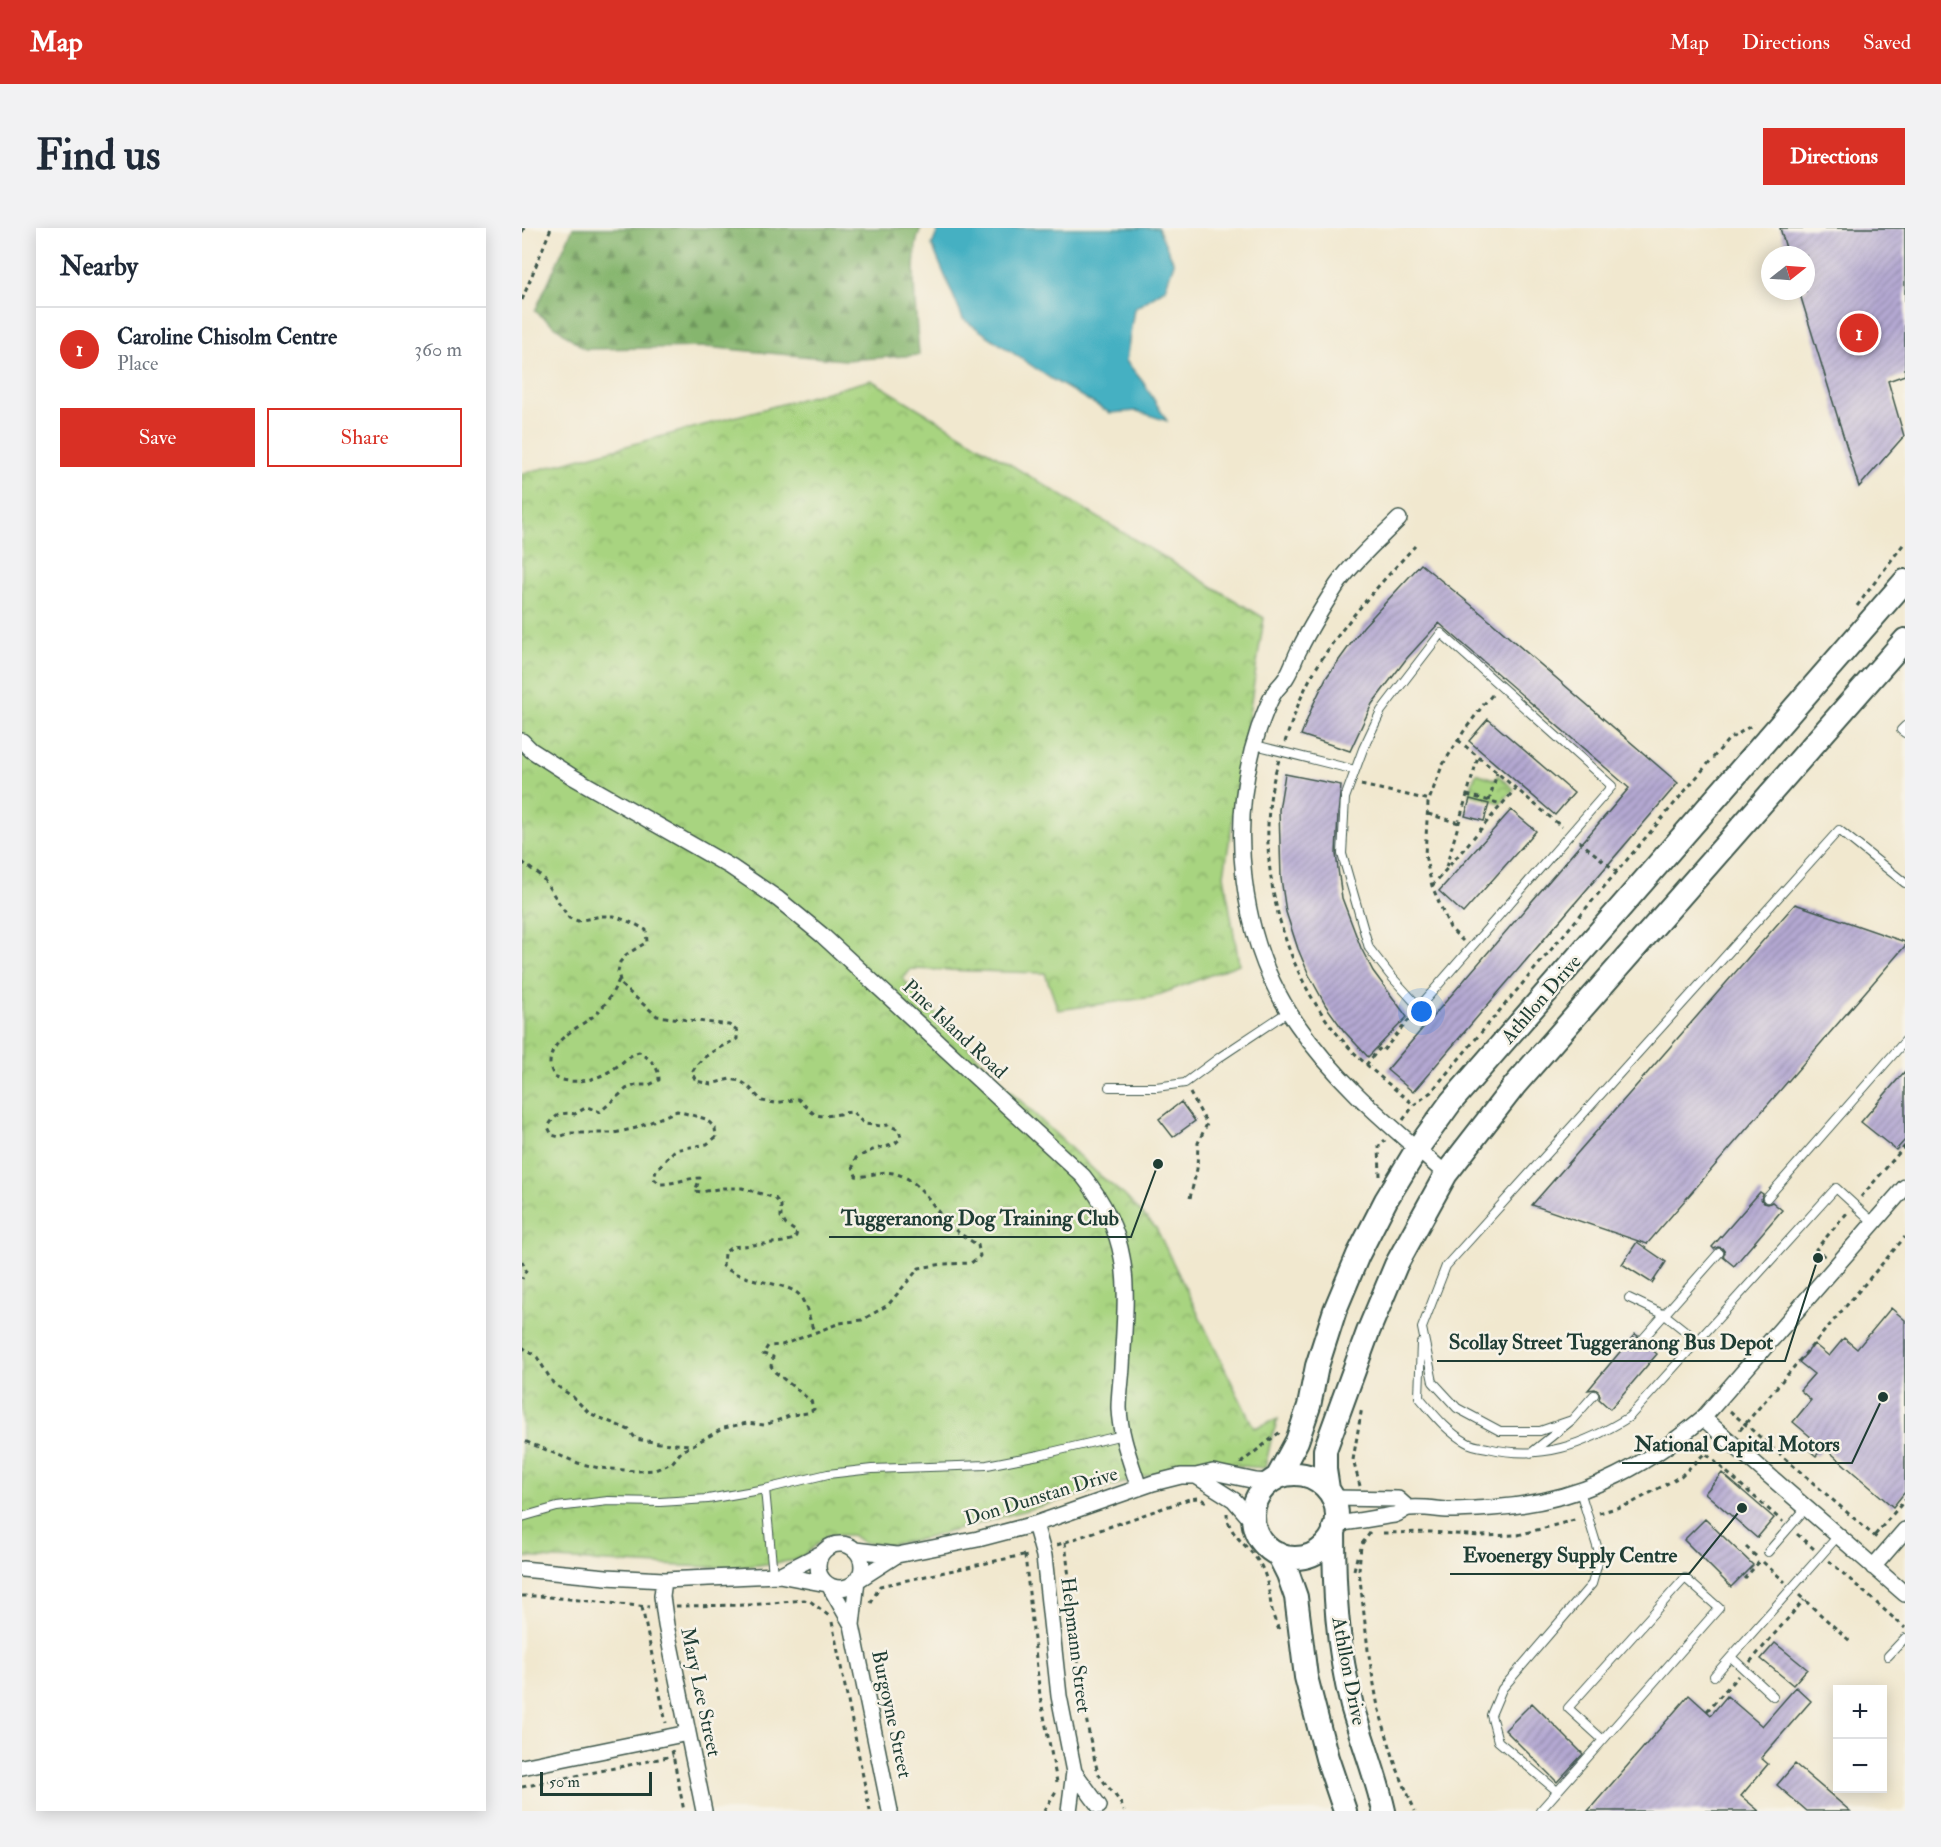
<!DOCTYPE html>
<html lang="en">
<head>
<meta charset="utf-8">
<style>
	body { margin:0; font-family:"IM FELL Double Pica",serif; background:#f2f2f3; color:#1f2937 }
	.controls { position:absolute; right:18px; bottom:18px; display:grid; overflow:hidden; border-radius:0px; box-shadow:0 3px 15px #0003 }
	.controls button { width:54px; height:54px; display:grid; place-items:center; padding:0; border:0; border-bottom:2px solid #e0e1e3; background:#fff; color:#1f2937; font:30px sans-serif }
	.compass { position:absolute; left:1239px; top:18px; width:54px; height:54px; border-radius:50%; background:#fff; box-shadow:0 3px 15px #0003; rotate:73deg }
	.scale { position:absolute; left:18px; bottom:15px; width:112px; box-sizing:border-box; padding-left:6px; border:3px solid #1f3d34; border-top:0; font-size:16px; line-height:21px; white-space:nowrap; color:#1f3d34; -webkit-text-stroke:4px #f7f3e8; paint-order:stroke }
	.you { position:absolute; left:900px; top:784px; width:21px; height:21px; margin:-15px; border:4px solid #fff; border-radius:50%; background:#1a73e8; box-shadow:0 0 0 9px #1a73e833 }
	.badge { display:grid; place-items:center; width:39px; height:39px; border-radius:50%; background:#d93025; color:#fff; font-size:20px; font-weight:700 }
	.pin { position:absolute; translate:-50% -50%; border:3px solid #fff; box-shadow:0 2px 6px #0006 }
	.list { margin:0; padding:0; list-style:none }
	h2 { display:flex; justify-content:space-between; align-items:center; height:78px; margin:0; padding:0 24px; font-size:26px }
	h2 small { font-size:20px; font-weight:400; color:#747a83 }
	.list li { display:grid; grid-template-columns:39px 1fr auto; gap:18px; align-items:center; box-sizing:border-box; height:84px; padding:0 24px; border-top:2px solid #e0e1e3 }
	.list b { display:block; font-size:22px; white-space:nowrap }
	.list p { margin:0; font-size:20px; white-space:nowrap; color:#747a83 }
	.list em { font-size:20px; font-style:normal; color:#747a83 }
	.actions { display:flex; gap:12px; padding:18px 24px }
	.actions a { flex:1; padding:14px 0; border:2px solid #d93025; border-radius:0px; text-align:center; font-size:21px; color:#d93025 }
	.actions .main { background:#d93025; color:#fff }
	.map { position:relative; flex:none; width:1383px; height:1583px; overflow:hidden; border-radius:0px }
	header { display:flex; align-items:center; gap:36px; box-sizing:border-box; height:84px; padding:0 30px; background:#d93025; color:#fff }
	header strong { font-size:28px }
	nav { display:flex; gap:33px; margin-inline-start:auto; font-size:21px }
	.intro { display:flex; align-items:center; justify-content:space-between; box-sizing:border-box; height:144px; padding:0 36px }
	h1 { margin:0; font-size:42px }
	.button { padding:15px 27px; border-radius:0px; background:#d93025; color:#fff; font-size:21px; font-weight:700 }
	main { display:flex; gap:36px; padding:0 36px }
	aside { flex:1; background:#fff; border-radius:0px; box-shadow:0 3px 15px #0003 }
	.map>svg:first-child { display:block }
</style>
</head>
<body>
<header>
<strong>Map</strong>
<nav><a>Map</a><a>Directions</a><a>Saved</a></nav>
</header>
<div class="intro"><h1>Find us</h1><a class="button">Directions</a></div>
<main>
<aside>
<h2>Nearby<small></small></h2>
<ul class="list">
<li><span class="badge">1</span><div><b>Caroline Chisolm Centre</b><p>Place</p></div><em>360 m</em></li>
</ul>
<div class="actions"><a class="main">Save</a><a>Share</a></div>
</aside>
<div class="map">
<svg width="1383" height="1583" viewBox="0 0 1383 1583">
	<defs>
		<pattern id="forest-firs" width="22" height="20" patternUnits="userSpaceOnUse" patternTransform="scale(1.5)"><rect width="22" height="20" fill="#86b66e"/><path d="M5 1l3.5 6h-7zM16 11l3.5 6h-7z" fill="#6d955b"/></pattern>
		<pattern id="park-crowns" width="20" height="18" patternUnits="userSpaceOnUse" patternTransform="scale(1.5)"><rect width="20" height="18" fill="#a8d480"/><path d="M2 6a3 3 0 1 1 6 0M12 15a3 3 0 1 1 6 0" fill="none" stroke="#88ad6a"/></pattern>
		<pattern id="building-hatch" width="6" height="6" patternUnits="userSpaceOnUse" patternTransform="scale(1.5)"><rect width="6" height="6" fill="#b4a8d2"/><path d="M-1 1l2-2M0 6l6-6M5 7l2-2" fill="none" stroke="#928aab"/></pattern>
	</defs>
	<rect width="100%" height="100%" fill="#f7f3e8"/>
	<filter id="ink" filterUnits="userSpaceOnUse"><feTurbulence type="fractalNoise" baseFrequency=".0167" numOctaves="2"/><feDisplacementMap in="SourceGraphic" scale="12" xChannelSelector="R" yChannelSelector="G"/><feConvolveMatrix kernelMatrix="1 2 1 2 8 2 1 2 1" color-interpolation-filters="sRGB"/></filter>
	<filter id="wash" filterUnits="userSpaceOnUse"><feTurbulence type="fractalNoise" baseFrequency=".008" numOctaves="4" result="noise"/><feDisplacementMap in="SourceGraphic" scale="24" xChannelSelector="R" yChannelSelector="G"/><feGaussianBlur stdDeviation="1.35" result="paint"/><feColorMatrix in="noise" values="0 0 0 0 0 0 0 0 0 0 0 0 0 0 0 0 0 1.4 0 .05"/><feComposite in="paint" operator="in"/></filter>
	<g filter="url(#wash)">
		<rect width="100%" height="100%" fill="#f1e8cf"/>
		<path fill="url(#forest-firs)" stroke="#527a51" stroke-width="1.5" d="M51,0H399C386,26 395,96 397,127L323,132L184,119L63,121L13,83Z"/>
		<path fill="url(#park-crowns)" stroke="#64885a" stroke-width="1.5" d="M349,152L742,390L702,647L717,736L631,769L536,782L523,745L389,741L381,751L483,858L575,945L602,967L634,1000L732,1200L756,1191L749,1212L743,1240L669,1234L615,1251L405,1310L366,1317L341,1315L330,1307H306L276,1332L212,1340L138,1337L0,1329V246Z
			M954,545L974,552L976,547L992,561L979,575L947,566Z"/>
		<path fill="#44b0c2" stroke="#32767b" stroke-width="1.5" d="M417,0H636L652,35L643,61L612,81L604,133L621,154L645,193L615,183L588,185L528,150L441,91L410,17Z"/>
		<g id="blocks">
			<path fill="url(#building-hatch)" d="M1258,0H1383V147L1366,153L1382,208L1337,259L1277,63H1284V27H1266Z
				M899,336L953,380L1156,555L891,864L865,842L1107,560L917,395L885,430L850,476L828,523L779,507L791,477L804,450L841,399Z
				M966,491L1052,565L1033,587L947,513Z
				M763,546L819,557L816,586L814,626L820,670L839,720L851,743L885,789L846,829L822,803L804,778L787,747L776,721L764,684L759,650L757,582Z
				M948,571L967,576L962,593L943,588Z
				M989,582L1014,603L941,685L917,663Z
				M1273,676L1383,714V718L1125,1016L1010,977Z
				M1383,843V912L1374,922L1339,894Z
				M659,874L673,893L651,909L637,891Z
				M1238,964L1241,966L1239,971L1242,975L1246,976L1250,974L1260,982L1212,1038L1201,1029L1203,1024L1200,1020L1196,1019L1192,1021L1190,1019Z
				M1115,1014L1144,1034L1130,1055L1100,1036Z
				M1369,1080L1383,1092V1264L1371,1279L1302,1219L1294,1228L1283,1219L1290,1210L1271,1194L1289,1172L1278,1162L1292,1146L1277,1134L1292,1116L1307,1128L1322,1110L1335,1121Z
				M1113,1106L1116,1108L1114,1111L1116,1116L1119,1118L1124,1116L1135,1126L1088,1181L1077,1171L1078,1168L1076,1163L1073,1161L1066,1162Z
				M1200,1245L1252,1290L1235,1310L1183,1265Z
				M1183,1291L1231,1337L1209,1359L1162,1312Z
				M1253,1415L1285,1441L1271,1457L1239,1431Z
				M1274,1459L1289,1473L1239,1530L1246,1536L1219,1568L1237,1583H1066L1167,1467L1189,1487L1205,1468L1240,1498Z
				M1010,1475L1061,1526L1035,1554L983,1502Z
				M1273,1536L1328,1583H1285L1255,1557Z"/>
		</g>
	</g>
	<g filter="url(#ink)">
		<use href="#blocks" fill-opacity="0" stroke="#3e574b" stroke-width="1.5"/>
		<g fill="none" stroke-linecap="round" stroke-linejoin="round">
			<g stroke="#3e574b" stroke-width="10">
				<path id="lane" d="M919,405L1090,558L897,779L868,747L847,720L820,626L823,570L841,521L859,483Z
					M1383,498L1379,502L1383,505
					M733,517L833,542
					M587,859H634L663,855L698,829L767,783
					M1245,970L1383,813
					M1107,1070L1143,1087L1176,1113
					M1120,1112L1197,1025
					M899,1115L897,1169C911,1185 924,1203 944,1214C950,1218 959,1219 966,1220C1019,1233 1062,1217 1107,1189L1314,960L1352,995
					M1050,1192L1018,1203H978L935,1180L911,1154L900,1100L924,1038L1317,602L1383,655
					M1009,1225L1050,1192L1072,1167
					M243,1261L251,1347
					M0,1289L35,1279L86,1273L138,1274L186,1271L243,1261L306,1246L350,1241L465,1237L517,1227L601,1207
					M1246,1324L1284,1280
					M1163,1350L1197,1380L1081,1512L1046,1480Z
					M1366,1428L1383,1410
					M1209,1429L1251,1468
					M1192,1448L1316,1308
					M1035,1563L976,1513L969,1487L980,1461L1070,1356L1078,1328L1058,1263
					M1018,1583L1081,1512"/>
			</g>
			<g stroke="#3e574b" stroke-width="18">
				<path id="street" d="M877,291C856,312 832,333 815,357C802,377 789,398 778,420C773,429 770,440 765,448C762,454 757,458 754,462C746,473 742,488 737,500C705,594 717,714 775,796C816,856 870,899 924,946
					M0,513L9,522L51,549L209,639L256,671L300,707L561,948C613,1013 604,1062 600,1139C599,1153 597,1167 597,1180C598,1208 609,1234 617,1260
					M1181,1190L1383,1366
					M674,1248L712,1272L732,1295
					M811,1270L876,1271L885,1279
					M513,1296L522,1328L537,1468L552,1544L547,1583
					M813,1296C833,1294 852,1290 872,1287C878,1286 882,1280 888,1280C900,1279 913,1281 925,1282C940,1282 955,1281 970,1280C1054,1274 1117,1244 1181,1190L1383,959
					M296 1338a22 22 0 1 1 44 0a22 22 0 1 1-44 0Z
					M333,1322L375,1327L456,1311L513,1296L631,1255L659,1248H674L691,1244L734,1253L748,1254
					M1351,1339L1383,1302
					M0,1341L84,1349L142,1352L257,1347L305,1356
					M257,1347L300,1325
					M142,1352L140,1368L144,1397L182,1583
					M335,1352L330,1397L368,1583
					M336,1352L375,1327
					M307,1357L330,1397
					M0,1539L166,1505
					M552,1544L577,1578"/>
			</g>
			<g stroke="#3e574b" stroke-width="26">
				<path id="primary" d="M731 1288a42 42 0 1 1 84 0a42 42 0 1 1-84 0Z
					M755,1250L775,1213L787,1178L795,1138L813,1082L836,1027L864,972L895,921L929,874L1383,353
					M806,1261L803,1241V1222L846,1104L874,1037L924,946L993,857L1383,412
					M812,1300C812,1360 815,1420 830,1478C840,1513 854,1547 862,1583
					M756,1326L766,1346L774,1369L784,1449L805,1530L823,1583"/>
			</g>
			<path stroke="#3e574b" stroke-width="3" stroke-dasharray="4.5 4.5" stroke-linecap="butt" d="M0,4L2,0
				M0,72L29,0
				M1335,378L1383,314
				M936,512L1040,599
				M763,514C770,493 778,469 789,449C816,401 856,358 893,318
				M757,532C729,617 756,732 812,802C835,831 863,853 892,877
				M839,557L908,572
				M945,567L980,576
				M967,573L975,545
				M906,586L937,595
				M1057,613L1095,644
				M0,634L20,649L47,690L56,693L79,688H92L113,696L124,702L125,714L105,726L98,734L96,744L99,757L135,788L207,797L215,803V811C199,819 177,828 170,845L174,853L189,856L208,851L218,853L226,858L240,873L253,875L276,871C281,875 286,881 291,885C302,892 319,884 331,884L342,896L359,898L366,897L377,902L379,909C373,918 367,918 357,920C349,922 341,927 334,930L331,938L334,948C346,950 357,942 371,945C397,951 406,972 422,991C431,1002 444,1010 456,1017L458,1028L449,1035L421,1036L397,1040L366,1077L340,1092L318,1095L260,1117L246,1118L241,1126L251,1129L249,1138L253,1144L289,1173L292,1181L286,1185L270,1187L243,1197L225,1195L202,1200L167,1219L159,1224L150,1235L133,1242L114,1243L77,1240L56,1235L0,1212
				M924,639L956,529
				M910,658L994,560
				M941,713L928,700L910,658L903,627L906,575L920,538L942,503L962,476L971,466
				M97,752C91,764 84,777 74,786C58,800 28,810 28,836C28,840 31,845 32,849C51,858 77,852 94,839C103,833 107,827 117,824C128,831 137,838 137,852L127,857H114L104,861L78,884L65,879L53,886C39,884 33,886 26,899L30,907L37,909L48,905H92L114,900L155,883L184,891L193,900L194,909L185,916L153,922L134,942L132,951L138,956C152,956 165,950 178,950L173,963L179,964L201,960H220L253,970L259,977V989L264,997L275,1004L273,1011L261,1014L210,1019L202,1025L201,1038C220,1055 269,1054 278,1068C285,1078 288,1093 292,1104
				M844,837L857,821L860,824L890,788
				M881,892L892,877L909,864L1206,512L1232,496
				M858,948L857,918L863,912
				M1339,969L1383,918
				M668,970L675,941L676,915L685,896L668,865
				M1303,1028L1294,1021L1325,985
				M0,1033L4,1042L0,1051
				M0,1119L15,1129L31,1155L51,1169L67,1185L107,1202L114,1211L137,1215L168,1217
				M1208,1183L1357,1312
				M1218,1202L1383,1009
				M720,1236V1234L758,1204
				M838,1258L831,1232L840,1179
				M705,1285C705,1307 728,1318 738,1336C747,1351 747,1370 751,1387C753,1393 756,1399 758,1405
				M1077,1285L1108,1276L1159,1248L1183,1225L1261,1294
				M848,1305L839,1317L837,1342L846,1422L856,1479L874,1538L893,1583
				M861,1305L910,1304L958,1308L996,1307L1056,1291
				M1275,1306L1292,1321
				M1353,1307L1383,1272
				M543,1314C552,1390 556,1467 575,1541C579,1556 597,1566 602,1583
				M535,1317L667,1271L676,1270L685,1274
				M1224,1319L1236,1330
				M503,1327L518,1468L535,1554
				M1307,1333L1383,1400
				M1241,1334L1263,1354
				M832,1342L836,1325
				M1222,1351L1239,1332
				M1277,1367L1329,1414
				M0,1368H17L127,1379
				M349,1375L358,1358L506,1326
				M154,1378L228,1377L282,1372L288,1373L307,1388
				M120,1379L144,1495
				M310,1394L348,1583
				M1228,1434L1282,1372
				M1185,1483L1216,1448
				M150,1522L162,1583
				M0,1559L151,1528
				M522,1583L534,1563"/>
			<use href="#lane" stroke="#fff" stroke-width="8"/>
			<use href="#street" stroke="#fff" stroke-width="15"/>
			<use href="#primary" stroke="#fff" stroke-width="22"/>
		</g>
	</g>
	<g text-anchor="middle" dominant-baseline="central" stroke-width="5" stroke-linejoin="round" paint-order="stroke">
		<g font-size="20" fill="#1f3d34" stroke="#f7f3e8">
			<text transform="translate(1019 771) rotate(-49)">Athllon Drive</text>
			<text transform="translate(433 801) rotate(43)">Pine Island Road</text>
			<text transform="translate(519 1268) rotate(-17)">Don Dunstan Drive</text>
			<text transform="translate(554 1417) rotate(83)">Helpmann Street</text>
			<text transform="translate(827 1443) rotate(79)">Athllon Drive</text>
			<text transform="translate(179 1464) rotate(78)">Mary Lee Street</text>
			<text transform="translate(370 1486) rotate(78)">Burgoyne Street</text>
		</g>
	</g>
	<path fill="none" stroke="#1f3d34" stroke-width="2" d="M636 936L609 1009H307M1296 1030L1263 1133H915M1361 1169L1330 1235H1100M1220 1280L1167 1346H928"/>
	<g fill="#1f3d34" stroke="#f7f3e8" stroke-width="2">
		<circle cx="636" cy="936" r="6"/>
		<circle cx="1296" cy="1030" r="6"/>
		<circle cx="1361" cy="1169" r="6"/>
		<circle cx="1220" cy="1280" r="6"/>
	</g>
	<g font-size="21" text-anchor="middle" font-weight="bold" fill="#1f3d34" stroke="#f7f3e8" stroke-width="5" stroke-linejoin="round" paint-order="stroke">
		<text x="458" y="997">Tuggeranong Dog Training Club</text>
		<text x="1089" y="1121">Scollay Street Tuggeranong Bus Depot</text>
		<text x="1215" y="1223">National Capital Motors</text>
		<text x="1048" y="1334">Evoenergy Supply Centre</text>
	</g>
</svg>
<div class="controls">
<button>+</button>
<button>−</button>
</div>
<svg class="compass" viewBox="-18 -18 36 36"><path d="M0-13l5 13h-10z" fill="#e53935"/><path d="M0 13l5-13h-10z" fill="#747a83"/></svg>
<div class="scale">50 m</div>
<div class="you"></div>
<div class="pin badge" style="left:1337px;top:105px">1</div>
</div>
</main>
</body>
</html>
